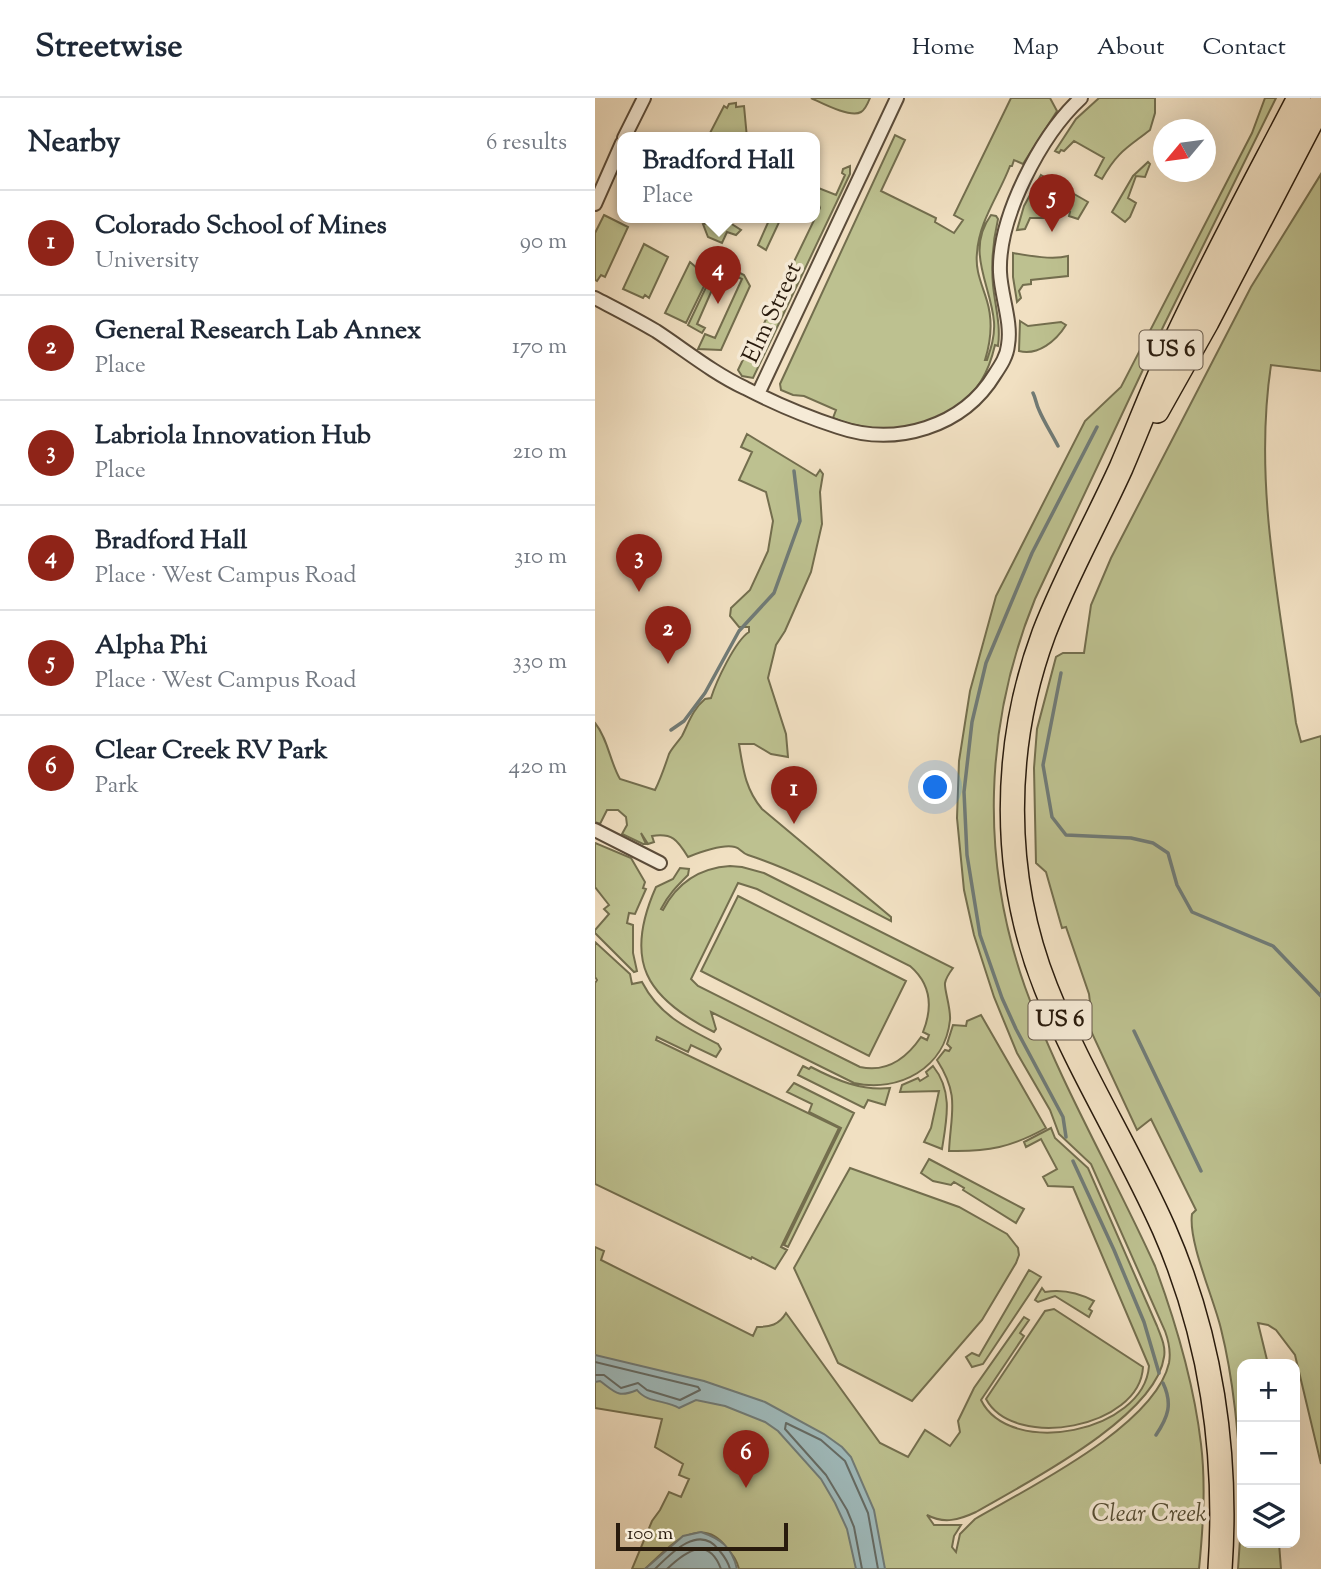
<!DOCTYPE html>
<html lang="en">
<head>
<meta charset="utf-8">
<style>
	body { margin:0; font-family:"Sorts Mill Goudy",serif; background:#f6f6f7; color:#1f2937 }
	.controls { position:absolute; right:21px; bottom:21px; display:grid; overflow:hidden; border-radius:14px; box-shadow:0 7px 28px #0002 }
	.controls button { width:63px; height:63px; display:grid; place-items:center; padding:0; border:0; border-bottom:2px solid #e0e1e3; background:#fff; color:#1f2937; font:35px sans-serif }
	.compass { position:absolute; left:558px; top:21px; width:63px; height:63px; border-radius:50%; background:#fff; box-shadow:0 7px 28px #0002; rotate:241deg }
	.scale { position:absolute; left:21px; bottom:18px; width:172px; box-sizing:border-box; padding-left:7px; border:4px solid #291b0d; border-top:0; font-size:19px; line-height:24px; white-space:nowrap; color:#291b0d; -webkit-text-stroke:5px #f6ebd7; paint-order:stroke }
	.you { position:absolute; left:341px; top:690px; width:24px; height:24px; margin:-18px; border:5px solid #fff; border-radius:50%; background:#1a73e8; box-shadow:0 0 0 10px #1a73e833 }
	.badge { display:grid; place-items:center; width:46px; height:46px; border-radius:50%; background:#8f2418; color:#fff; font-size:23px; font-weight:700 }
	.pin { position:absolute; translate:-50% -58px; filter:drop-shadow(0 2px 4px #0008) }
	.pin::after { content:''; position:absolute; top:37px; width:24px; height:21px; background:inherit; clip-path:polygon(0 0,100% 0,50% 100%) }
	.popup { position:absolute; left:22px; top:34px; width:203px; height:91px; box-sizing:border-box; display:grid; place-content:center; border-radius:14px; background:#fff; filter:drop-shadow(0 2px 5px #0005); font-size:23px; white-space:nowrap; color:#747a83 }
	.popup b { font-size:26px; color:#1f2937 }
	.popup::after { content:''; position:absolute; left:50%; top:100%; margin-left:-14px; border:14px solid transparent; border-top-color:#fff }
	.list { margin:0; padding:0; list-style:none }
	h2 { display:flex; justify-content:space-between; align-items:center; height:91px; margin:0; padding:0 28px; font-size:30px }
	h2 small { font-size:23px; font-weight:400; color:#747a83 }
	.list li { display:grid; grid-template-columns:46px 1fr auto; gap:21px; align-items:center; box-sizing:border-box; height:105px; padding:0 28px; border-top:2px solid #e0e1e3 }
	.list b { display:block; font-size:26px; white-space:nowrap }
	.list p { margin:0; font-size:23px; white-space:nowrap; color:#747a83 }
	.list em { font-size:23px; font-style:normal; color:#747a83 }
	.icon { flex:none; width:38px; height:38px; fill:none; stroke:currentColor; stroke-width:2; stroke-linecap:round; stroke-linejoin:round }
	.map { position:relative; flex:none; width:726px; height:1471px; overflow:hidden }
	header { display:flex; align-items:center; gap:42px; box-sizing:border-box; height:98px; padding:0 35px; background:#fff; border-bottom:2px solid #e0e1e3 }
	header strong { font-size:33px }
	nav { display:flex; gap:38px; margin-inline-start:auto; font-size:24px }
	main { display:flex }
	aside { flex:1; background:#fff }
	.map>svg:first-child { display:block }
</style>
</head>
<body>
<header>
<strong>Streetwise</strong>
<nav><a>Home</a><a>Map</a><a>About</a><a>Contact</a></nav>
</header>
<main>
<aside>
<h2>Nearby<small>6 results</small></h2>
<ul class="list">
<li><span class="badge">1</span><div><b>Colorado School of Mines</b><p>University</p></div><em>90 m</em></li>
<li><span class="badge">2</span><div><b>General Research Lab Annex</b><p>Place</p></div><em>170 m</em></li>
<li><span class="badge">3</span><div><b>Labriola Innovation Hub</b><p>Place</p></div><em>210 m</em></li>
<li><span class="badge">4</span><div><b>Bradford Hall</b><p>Place · West Campus Road</p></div><em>310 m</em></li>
<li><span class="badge">5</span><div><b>Alpha Phi</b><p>Place · West Campus Road</p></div><em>330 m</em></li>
<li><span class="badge">6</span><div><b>Clear Creek RV Park</b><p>Park</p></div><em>420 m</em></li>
</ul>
</aside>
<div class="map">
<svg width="726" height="1471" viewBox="0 0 726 1471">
	<rect width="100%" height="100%" fill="#f1e0c2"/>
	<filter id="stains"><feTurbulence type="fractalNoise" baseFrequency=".00286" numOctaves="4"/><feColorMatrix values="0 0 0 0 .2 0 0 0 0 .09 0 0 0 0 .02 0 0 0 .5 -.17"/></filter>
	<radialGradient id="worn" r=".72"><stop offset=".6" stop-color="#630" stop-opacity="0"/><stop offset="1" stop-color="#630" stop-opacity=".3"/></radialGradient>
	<path fill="#bdc190" stroke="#736e4e" stroke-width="2" fill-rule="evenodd" d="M216,0H275C273,5 270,12 266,14C255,20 227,5 216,0Z
		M416,0H455L462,13L428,66L419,62L417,68H415C404,97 384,123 382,155C380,173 387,186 392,203C398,223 396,243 390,262H392C396,250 400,238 399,224C396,187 370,153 396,117L401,118L403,121C398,143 396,165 398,187C400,208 406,227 403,248L400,247C397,260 393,272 386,283C356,332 286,341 238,320L241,312L209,298L198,297L186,292L185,286L300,37L310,42L286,93L341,120L340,124L359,135L368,122L359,117Z
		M504,0H560V15L555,32C532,50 523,53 507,81L500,77L509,60L479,43L469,53L466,52L464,55L460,53L481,21Z
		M670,0H681L569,227L440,501C389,626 385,762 430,889C465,986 518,1075 560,1168C581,1225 599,1286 606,1346C611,1387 608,1430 604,1471H144C141,1460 138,1458 131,1449C105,1414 71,1451 50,1471H37L57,1423L65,1412L74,1394L86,1399L94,1381L84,1377L88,1366L60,1349L67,1321L0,1310V1149L9,1153L6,1162L158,1238L162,1229C175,1229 184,1227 191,1215L285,1345L313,1359L330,1332L355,1348L365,1334L363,1323L379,1290L429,1219L434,1222L425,1235L429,1238L386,1302C415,1361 549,1334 554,1268L478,1089L453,1088L448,1079L462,1071L446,1041L431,1049L429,1044L456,1030L460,1040L493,1070L562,1228C566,1238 571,1249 569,1259C561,1319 431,1385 381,1414C364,1422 349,1426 332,1417L339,1427H366L359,1438L357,1449L361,1454L365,1436L380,1421C433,1390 560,1328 574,1265C576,1254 574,1244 570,1233L496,1066L464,1036L455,1012L422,955L399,899L379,837L369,792L362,720L364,663L375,593L401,498L490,323L526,289L657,35Z
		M141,5V9L149,8L152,40H117L114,37L129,8L132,10L134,6Z
		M553,64L555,66L550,79L541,78L533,100L541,105L535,119L530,124L517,114L538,78Z
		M255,68V76L158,280L147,278L143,272L156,245L159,246L225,110L219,93L221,89L241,97L250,77L247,75L248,71Z
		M726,76V273L676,267C658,386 685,507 701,625L706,644L726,638V1366L700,1257L681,1232L673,1227L663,1225L673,1266H647V1391C643,1337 639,1283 626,1231C619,1201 593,1144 597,1116L601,1112L556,1021L542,1032L489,918L496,913L494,896L471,829L467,830L451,774L441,765L439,670L442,631L461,559L468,555H489L496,507L516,460L656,189Z
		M446,77L493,104L483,121L474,118L475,114L455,108L452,120H435L430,131L422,132L429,108Z
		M9,117L33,129L10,179L6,177L2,183L0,182V135Z
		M175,120H186L171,152L163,147Z
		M132,123L146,132L141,137L132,134L127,145L113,139L108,126Z
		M49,146L73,159L54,200L50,197L48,200L28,191Z
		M418,155C435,158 458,162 473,158V178L436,182V186L428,187L424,193L426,200L422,204L418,179Z
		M95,164C101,169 108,176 112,182L91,225L70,215Z
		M125,165L149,177L155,188L126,252L103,251L110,236L120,240L147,181L123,170Z
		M114,183L120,185L102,226L110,230L107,235L93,227Z
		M425,223L433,228L466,224L471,227C461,243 443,258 424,253Z
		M152,336L221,378L225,372L228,376L225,394L227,426L216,474L190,533L181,547L173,580L191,636L193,659L176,656L159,646H144C148,670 150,691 167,711L296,819V823C249,799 202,773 153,757C147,755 145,750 140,749C128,746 103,755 93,759C82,741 77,735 57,738L59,744L53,746L46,735L51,746H48L27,736L32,727L31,719L23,712H12L5,726L0,724V625C13,641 15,664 25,681L60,692C66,680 70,668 74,656C77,650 83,644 87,638C94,624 98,611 110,601L116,600C121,584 140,543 154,534V529H144L135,518L136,510L155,492L173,453L178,423L171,394L144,382L157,354L146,349Z
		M0,745L36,760L50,784L48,790L51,791L40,816L34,815L32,825L38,827V855L42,873L39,874L0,835V832L14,816L9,811L14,807L0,789Z
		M135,768L147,769L169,775L358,870C355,874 351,880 350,885C349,891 356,910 355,922C350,970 304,995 259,985L116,914L121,931L119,934C51,900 28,863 61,789L78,781L85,770L94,771L93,777C82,788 73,797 66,811L68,812C82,785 105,770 135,768ZM143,785L162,791L315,868C336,886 338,909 328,934L334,937L332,942L326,939C311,961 292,975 265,969L103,888L96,881Z
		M143,798L311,883L274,958L106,873Z
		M0,844L35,876L37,886L47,884C64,917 91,930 123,946L126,951L121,959L96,947L93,954L62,939L61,942L244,1030L186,1149L192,1152L180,1171L157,1159L156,1161L0,1086V885L2,882L0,879Z
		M386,917L451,1030C417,1049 393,1054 354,1053C356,1013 365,998 342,962L350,952L354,953L356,950L352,946L358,927L371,928L372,923Z
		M208,968L214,971L216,969C241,982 266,993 295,990L290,1007L273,1002L269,1010L203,977Z
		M338,968C358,993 352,1020 347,1051L329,1044L336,1030L344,993L305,994L307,987L323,980L325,983L333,978L331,974Z
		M199,985L259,1015L193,1149L189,1147L246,1030L214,1014L217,1006L192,994Z
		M334,1061L429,1111L421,1125L368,1092L369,1090L359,1084L356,1087L338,1083L326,1075Z
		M255,1070L364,1109L412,1136L423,1150L424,1157L421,1165L387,1222L317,1303L243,1265L199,1170Z
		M434,1172L446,1179L388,1266L377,1269L371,1259L377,1255L384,1258Z
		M447,1190L450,1194C467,1191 484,1195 499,1203L494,1211L497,1213L494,1219L460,1198L443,1204L440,1202Z
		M459,1211L548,1269C545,1330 419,1353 391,1301L450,1213Z
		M647,1412V1445H684L686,1471H643Z"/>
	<path fill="#9fbbbd" stroke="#707b77" stroke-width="2" d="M0,1257L109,1283L170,1304L229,1336L247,1349L256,1359L279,1412L290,1471H261L252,1431L240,1405L226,1381L183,1333L170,1324L130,1308L101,1302L84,1310C71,1302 52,1305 42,1292C23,1300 21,1295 5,1283L0,1284Z
		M106,1434C126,1441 137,1449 142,1471H50L88,1438Z"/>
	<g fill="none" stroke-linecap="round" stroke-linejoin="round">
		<path stroke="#646b65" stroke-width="2" d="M0,1264L103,1289L105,1292L85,1302L52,1292L43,1285L26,1290L9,1277H0
			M60,1471C75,1456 104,1425 124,1452C129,1458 133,1463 135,1471
			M72,1471C91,1453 113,1437 126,1471
			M267,1471L259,1429L252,1412L231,1377L190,1331L191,1325L226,1342L250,1363L273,1415L283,1471"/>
		<path stroke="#707b77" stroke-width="3.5" d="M438,295C441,301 441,306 444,312C449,324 457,336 463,348
			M466,575L448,667L457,719L471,737L536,740L558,745L573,755L582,787L597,814L678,848L726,898
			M76,632L89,623L110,595L144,533L179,495L205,423L199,373
			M539,933L606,1073
			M471,1039L468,1019L421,931L407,900L385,837L372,757L369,694L377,624L391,565L437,455L502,329
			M478,1063L519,1152L549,1224L564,1275
			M561,1337C573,1319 578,1306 568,1285"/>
		<g stroke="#5b4c3a" stroke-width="16">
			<path id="street" d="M29,40L49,0
				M0,106L27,45
				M0,200C21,211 41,221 61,233C90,252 118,275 150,290C179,305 212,319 243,329C301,349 368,329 400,276C406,267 412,258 413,247C417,224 406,198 405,174C403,119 446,37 486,0
				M163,296L302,0
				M0,732L65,765"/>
		</g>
		<g stroke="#291b0d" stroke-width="26">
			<path id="highway" d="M562,313L612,224L726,5
				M625,1471C633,1355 616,1238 569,1131C533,1050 484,973 451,890C406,777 407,648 449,535C471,478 501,425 526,370C545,326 561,282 582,239C620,158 663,79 704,0"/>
		</g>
		<use href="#street" stroke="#f6ebd7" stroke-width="12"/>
		<use href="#highway" stroke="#f1e0c2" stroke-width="23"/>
	</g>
	<g text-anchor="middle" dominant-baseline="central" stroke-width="7" stroke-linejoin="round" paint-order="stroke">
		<g fill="#f6ebd7" stroke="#66594a" stroke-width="2">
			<rect x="544.5" y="232.5" width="63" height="39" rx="5"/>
			<rect x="433.5" y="902.5" width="63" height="39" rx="5"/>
		</g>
		<g font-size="23" font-weight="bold" fill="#291b0d">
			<text x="576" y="252">US 6</text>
			<text x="465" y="922">US 6</text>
		</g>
		<g font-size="24" fill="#291b0d" stroke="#f6ebd7">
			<text transform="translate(178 215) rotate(-65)">Elm Street</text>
		</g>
		<g font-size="24" font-style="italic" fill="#554d34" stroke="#f6ebd7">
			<text x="554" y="1417">Clear Creek</text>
		</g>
	</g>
	<rect width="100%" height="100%" filter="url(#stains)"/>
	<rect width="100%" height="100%" fill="url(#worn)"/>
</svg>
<div class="controls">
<button>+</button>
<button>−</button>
<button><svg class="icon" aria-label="layers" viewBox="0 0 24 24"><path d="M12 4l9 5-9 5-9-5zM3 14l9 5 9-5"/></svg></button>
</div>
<svg class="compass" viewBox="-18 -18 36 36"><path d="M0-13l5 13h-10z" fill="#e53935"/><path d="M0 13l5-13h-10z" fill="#747a83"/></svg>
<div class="scale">100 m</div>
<div class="you"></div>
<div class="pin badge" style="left:199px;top:726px">1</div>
<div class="pin badge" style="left:73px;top:566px">2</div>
<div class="pin badge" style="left:44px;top:494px">3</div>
<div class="pin badge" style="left:123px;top:206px">4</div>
<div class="popup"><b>Bradford Hall</b>Place</div>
<div class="pin badge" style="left:457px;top:134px">5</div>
<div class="pin badge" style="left:151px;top:1390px">6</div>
</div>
</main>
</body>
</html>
